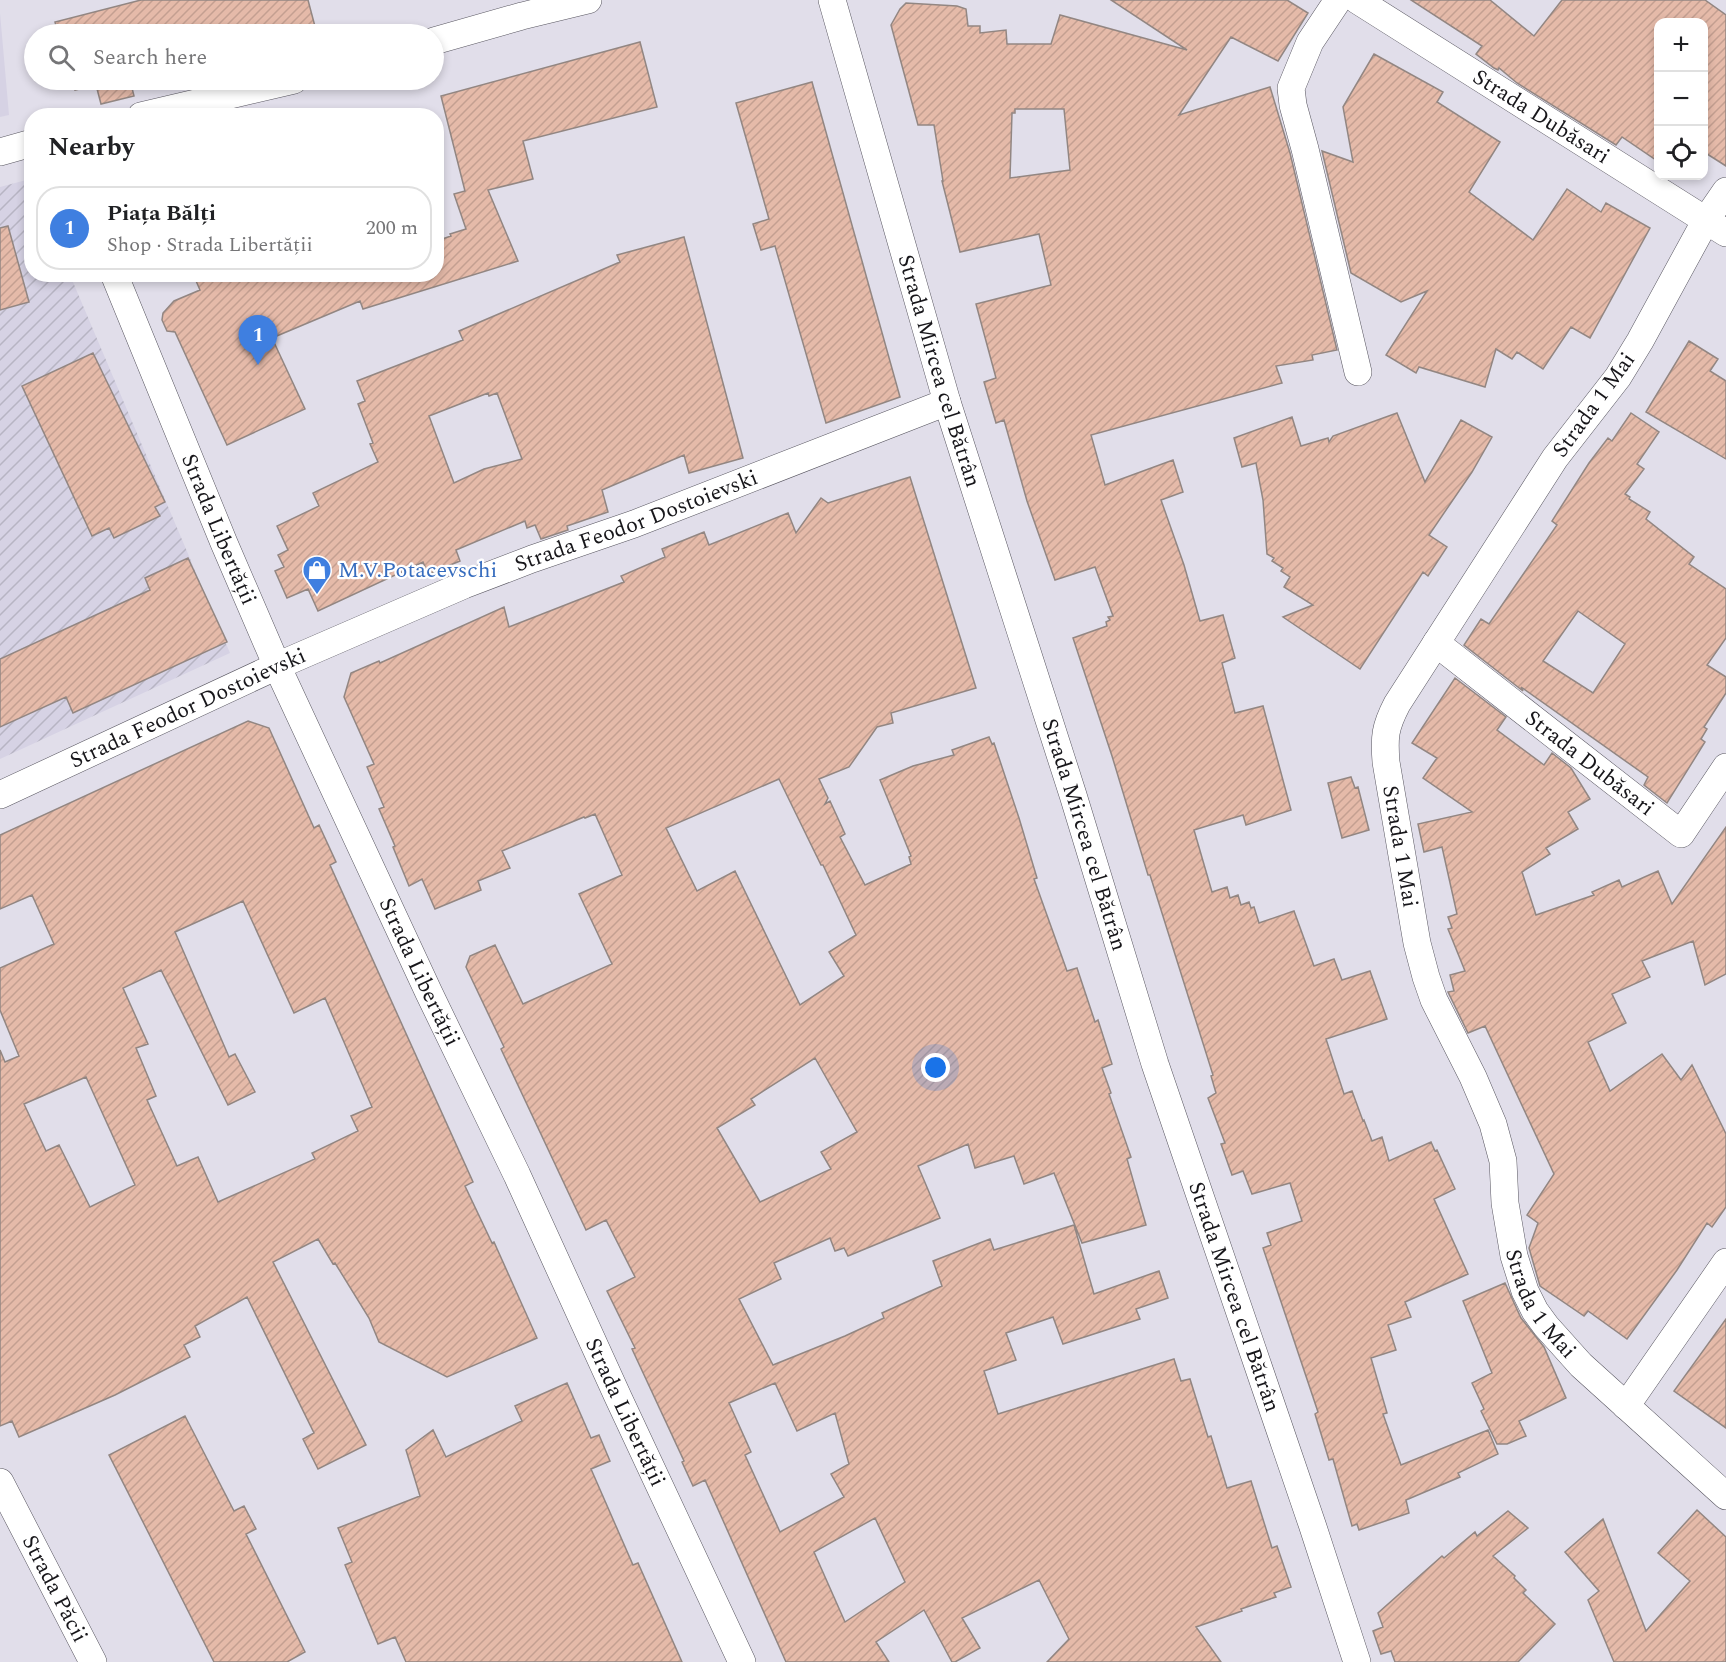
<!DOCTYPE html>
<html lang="en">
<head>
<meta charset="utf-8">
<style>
	body { margin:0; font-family:Spectral,serif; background:#f2f2f2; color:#202124 }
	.controls { position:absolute; right:18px; top:18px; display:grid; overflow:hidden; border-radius:12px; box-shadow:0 3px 9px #0003 }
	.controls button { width:54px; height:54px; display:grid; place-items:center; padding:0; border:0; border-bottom:2px solid #e0e0e0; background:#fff; color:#202124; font:30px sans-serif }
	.you { position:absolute; left:936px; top:1068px; width:21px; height:21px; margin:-15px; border:4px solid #fff; border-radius:50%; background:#1a73e8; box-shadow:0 0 0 9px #1a73e833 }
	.badge { display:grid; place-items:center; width:39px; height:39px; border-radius:50%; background:#1a73e8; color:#fff; font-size:20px; font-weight:700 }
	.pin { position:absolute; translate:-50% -50px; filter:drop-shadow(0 2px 3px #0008) }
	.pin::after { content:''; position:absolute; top:32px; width:21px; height:18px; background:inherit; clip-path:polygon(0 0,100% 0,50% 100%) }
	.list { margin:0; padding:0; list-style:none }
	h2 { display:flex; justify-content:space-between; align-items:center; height:78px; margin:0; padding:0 24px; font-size:26px }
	h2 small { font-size:20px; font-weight:400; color:#757577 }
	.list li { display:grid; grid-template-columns:39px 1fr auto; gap:18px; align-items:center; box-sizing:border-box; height:84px; margin:0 12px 12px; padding:0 12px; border:2px solid #e0e0e0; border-radius:24px }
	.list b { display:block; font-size:22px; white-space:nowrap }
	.list p { margin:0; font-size:20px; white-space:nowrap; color:#757577 }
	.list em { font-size:20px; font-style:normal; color:#757577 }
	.icon { flex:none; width:33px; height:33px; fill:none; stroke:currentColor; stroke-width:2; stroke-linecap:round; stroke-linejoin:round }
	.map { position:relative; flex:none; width:1726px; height:1662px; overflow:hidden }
	.search { position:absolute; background:#fff; box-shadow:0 3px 9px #0003; left:24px; top:24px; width:420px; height:66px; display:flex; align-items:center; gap:15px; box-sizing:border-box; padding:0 21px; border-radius:33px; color:#757577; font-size:22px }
	.panel { position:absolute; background:#fff; box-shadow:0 3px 9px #0003; left:24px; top:108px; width:420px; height:174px; border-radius:24px }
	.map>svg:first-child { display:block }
</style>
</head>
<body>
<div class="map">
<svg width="1726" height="1662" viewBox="0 0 1726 1662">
	<defs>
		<pattern id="industrial-furrows" width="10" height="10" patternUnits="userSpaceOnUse" patternTransform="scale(1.5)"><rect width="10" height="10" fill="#d6d2e4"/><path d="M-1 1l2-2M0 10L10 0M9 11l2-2" fill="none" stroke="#b7b4c3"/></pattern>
		<pattern id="building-hatch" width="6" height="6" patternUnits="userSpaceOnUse" patternTransform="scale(1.5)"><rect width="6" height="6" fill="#e5baa9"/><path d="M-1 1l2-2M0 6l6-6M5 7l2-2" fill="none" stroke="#c49f91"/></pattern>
	</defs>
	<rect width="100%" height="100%" fill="#e1deea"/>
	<path fill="#d6d2e4" d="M0,13L9,115L0,117Z"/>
	<path fill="url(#industrial-furrows)" d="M30,179L32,183V274L70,275L230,653L0,759V187Z"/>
	<path fill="url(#building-hatch)" stroke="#928682" stroke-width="1.5" fill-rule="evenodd" d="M141,0H308L317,34H58L55,22Z
		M1111,0H1287L1308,13L1278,61L1231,37L1179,115L1270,87L1290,153L1337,350L1312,355L1313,360L1276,366L1282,383L1091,435L1105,485L1173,460L1183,492L1161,500L1184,565L1200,621L1223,615L1235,658L1222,663L1235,713L1263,706L1291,810L1246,825L1243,815L1194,830L1212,892L1227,887L1230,898L1238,895L1241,905L1249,902L1251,908L1254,907L1259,923L1294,911L1314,966L1334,959L1342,980L1370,971L1387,1019L1326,1039L1344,1094L1352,1091L1363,1121L1364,1120L1372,1141L1382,1137L1389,1161L1431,1142L1435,1151L1437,1150L1455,1189L1434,1199L1468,1274L1405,1302L1411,1317L1388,1325L1396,1350L1371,1358L1387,1413L1383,1414L1401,1465L1488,1430L1498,1454L1458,1473L1460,1477L1406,1500L1409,1513L1359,1530L1357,1524L1352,1526L1333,1459L1329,1460L1315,1414L1318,1412L1263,1248L1271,1245L1267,1233L1302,1221L1290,1183L1252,1194L1243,1171L1232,1175L1221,1144L1225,1143L1208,1098L1216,1093L1211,1076L1213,1075L1150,875H1148L1112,756L1073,638L1107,626L1106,622L1110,620L1108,617L1113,616L1095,567L1055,580L1027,501L1004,420L996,423L984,382L996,378L976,304L1051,285L1039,234L960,252L942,181H943L934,125H918L891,25L900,9L906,3L957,6L966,9L968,26H980V33L1006,30L1007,44H1051L1060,15L1187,50ZM1015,109H1064L1070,170L1010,178L1012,113H1015Z
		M1411,0H1490L1534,36L1562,0H1705L1726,15V166L1704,152V22H1659V162L1622,137L1616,145L1517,83L1499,68L1498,70L1494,68L1476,54L1482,46Z
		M640,42L657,107L523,141L533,179L488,190L518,261L363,309L360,301L272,338L305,409L227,445L175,332L167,331L162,320L163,313L174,301L200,290L193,274H436V241L451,236L450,234L466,229L454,194L465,191L441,96Z
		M1374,54L1443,92L1437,102L1500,142L1469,192L1533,240L1567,189L1601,212L1606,203L1650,228L1590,338L1571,327L1543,369L1517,352L1512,359L1496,349L1485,387L1419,367L1416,373L1386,355L1427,291L1401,302L1351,273L1322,151L1353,162L1343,107Z
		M71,80H130L134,96L101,104L96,85L75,90Z
		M812,82L900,397L826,423L775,246L761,250L753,224L769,219L736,103Z
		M8,226L29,302L0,310V228Z
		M684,237L743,458L689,473L684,455L602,490L608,512L567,526L568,530L541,539L535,525L527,528L525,521L456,550L460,561L428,574L423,562L318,611L308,589L287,598L275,571L284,567L278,555L288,550L277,526L319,506L313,493L378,462L370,444L373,443L358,404L365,401L357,381L463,340L459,331L620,262L617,255ZM488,393L489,396L497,393L522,459L484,469L454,483L429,416Z
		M1689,341L1718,359L1710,371L1726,381V459L1646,412Z
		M93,353L165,502L155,507L160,516L114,538L109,528L92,536L22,386Z
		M1397,413L1425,482L1461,420L1492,437L1472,472L1429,535L1447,547L1428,576L1423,572L1360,669L1283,617L1313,605L1284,587L1290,577L1281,571L1283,568L1272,561L1274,558L1267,554L1263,500L1256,463L1242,467L1234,438L1292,417L1301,446L1328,438L1329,442L1333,436Z
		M1631,413L1659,432L1637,464L1644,469L1625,494L1630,497L1629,499L1650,512L1646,519L1694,557L1689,564L1726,589V638L1707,665L1726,677V693L1704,727L1707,729L1701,739L1705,742L1667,803L1644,785L1648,777L1521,687L1523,691L1464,645L1481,619L1489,624L1557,525L1552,521L1589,463L1608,438L1612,441ZM1578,611L1625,644L1593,693L1543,661Z
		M910,477L976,688L891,713L893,723L877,727L849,767L819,779L828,798L825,804L830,801L845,834L840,837L865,885L911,864L909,857L911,856L880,780L913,766L954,755L952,750L989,737L992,744L994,743L1019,818L1037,878L1034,879L1067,971L1077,968L1095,1022L1098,1020L1112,1064L1102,1068L1111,1093L1109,1094L1131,1157L1127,1159L1146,1225L1082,1243L1054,1173L1024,1184L1014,1156L975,1168L968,1144L918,1166L940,1218L848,1256L844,1248L835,1251L830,1238L774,1263L781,1279L739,1299L773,1365L845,1336L884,1318L882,1313L942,1286L933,1261L990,1239L994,1250L1074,1225L1094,1294L1159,1271L1168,1298L1136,1309L1140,1319L1063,1344L1053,1317L1006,1333L1016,1360L984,1371L998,1414L1174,1359L1181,1381L1190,1379L1208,1437L1211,1436L1227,1488L1251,1481L1272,1548L1277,1546L1291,1587L1274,1593L1276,1597L1241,1609L1242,1611L1196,1627L1221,1662H1047L1069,1639L1039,1580L962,1618L980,1648L955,1662H952L924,1610L876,1642L889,1662H786L705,1480L693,1486L682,1462L684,1461L632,1349L635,1348L607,1291L635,1277L606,1220L586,1230L501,1049L504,1047L466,967L470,956L495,945L523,1004L612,964L579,894L622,875L595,814L585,818L584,817L502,851L510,868L478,881L481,890L435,909L422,879L409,886L393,847L395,846L379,809L384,807L367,767L374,764L344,697L351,673L379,661L380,663L504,607L509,627L624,582L621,576L665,557L662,549L704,532L709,545L788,513L796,533L821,498L828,503ZM779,779L821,865H823L856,935L829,952L844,976L800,1005L735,871L697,891L666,828ZM815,1058L857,1132L821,1152L831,1169L760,1202L717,1128L755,1105L751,1099ZM775,1383L797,1431L835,1413L849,1464L831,1474L844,1497L780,1532L745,1455L751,1452L729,1403ZM875,1518L905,1582L845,1622L814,1552Z
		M188,558L227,642L73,713L66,697L0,727V659L150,590L145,578Z
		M1455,678L1506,717L1497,730L1544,765L1552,753L1571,768L1590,799L1568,812L1578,829L1546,848L1550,854L1522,872L1536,915L1594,895L1592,892L1619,880L1622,887L1658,871L1672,904L1726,827V974L1705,985L1693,941L1642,961L1650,977L1612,994L1626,1023L1588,1042L1610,1091L1662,1054L1681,1080L1692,1065L1726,1134V1207L1712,1227L1707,1223L1677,1270L1627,1339L1588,1311L1584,1316L1540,1286L1529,1248L1538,1223L1527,1215L1554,1174L1485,1026L1468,1033L1448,992L1454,991L1450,975L1465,971L1448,929L1452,928L1448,917L1457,914L1442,847L1424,852L1418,824L1472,812L1423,778L1437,758L1412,743Z
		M248,721L269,728L314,828L319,825L336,862L330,865L473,1182L465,1186L492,1243L494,1242L537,1338L447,1377L379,1342L369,1318L335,1263L333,1264L318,1239L273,1262L366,1445L318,1469L303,1439L314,1433L247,1297L195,1326L200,1337L184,1345L190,1357L115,1395L19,1437L12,1421L0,1426V1050L5,1062L19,1056L0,1010V968L54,944L32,895L0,909V835ZM243,901L294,1013L325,998L372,1107L351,1116L358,1131L312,1153L315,1159L218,1202L198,1157L177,1166L147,1100L156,1096L136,1048L148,1044L123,988L161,970L228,1105L255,1092L235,1054L229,1057L175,932ZM86,1077L135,1185L90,1207L59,1145L46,1151L24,1104Z
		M1351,777L1355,788L1358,787L1369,830L1342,838L1328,783Z
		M1505,1283L1521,1318L1544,1347L1566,1398L1519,1421L1526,1436L1507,1444H1497L1481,1411L1484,1409L1472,1383L1492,1373L1463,1301Z
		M1726,1319V1428L1674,1391Z
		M567,1383L591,1438L599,1435L610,1461L591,1469L633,1565L638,1563L682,1662H406L395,1637L378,1644L345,1565L352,1562L338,1528L420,1496L406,1450L433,1430L446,1457L522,1421L515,1406Z
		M185,1416L234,1511L244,1506L256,1529L246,1534L305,1652L287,1662H214L109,1455Z
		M1697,1510L1726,1537V1662H1614L1588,1600L1599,1591L1565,1552L1603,1519L1646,1631L1690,1581L1658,1553Z
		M1508,1511L1528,1528L1493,1556L1515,1576L1514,1578L1526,1590L1523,1593L1555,1624L1518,1662H1395L1391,1651L1381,1654L1373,1631L1383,1627L1378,1613L1442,1556L1444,1558L1475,1532L1477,1536Z"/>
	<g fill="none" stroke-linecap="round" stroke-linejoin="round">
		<g stroke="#585660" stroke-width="28">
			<g id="minor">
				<path id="s1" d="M832,0L947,402L1073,795L1155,1064L1312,1524L1357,1662"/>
				<path d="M1338,0L1310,42L1291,88L1293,105L1305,149L1358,372"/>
				<path id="s2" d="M1357,0L1726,233"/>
				<path d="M434,41L522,16L588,0"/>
				<path d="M141,116L294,80"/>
				<path d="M0,152L32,143"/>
				<path id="s3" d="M1726,191L1706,220L1640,341L1618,377L1555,458L1397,704C1385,727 1384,737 1386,762L1417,943L1426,977L1434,1000L1473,1077L1493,1124L1503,1161L1505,1203L1514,1256L1525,1291L1535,1311L1546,1326L1581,1365L1726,1496"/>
				<path id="s4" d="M114,274L224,543L277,666L429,993L517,1175L618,1397L742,1662"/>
				<path id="s5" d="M1436,643L1681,834L1726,767"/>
				<path id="s6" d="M0,795L277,666L464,585L532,559L634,524L947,402"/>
				<path d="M1626,1406L1726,1262"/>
				<path id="s7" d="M0,1482L93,1662"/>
			</g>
		</g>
		<use href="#minor" stroke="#fff" stroke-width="27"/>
	</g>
	<defs>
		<g id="shop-pin" transform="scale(1.5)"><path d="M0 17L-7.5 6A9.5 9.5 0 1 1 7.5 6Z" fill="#3f7fe0" stroke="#fff"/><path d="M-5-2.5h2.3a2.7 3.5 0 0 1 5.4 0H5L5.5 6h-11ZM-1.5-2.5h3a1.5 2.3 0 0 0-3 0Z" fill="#fff"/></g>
	</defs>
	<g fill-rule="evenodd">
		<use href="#shop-pin" x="317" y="570"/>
	</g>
	<g text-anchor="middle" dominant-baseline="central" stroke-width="4.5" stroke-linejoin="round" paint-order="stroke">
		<g font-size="22" fill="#17161a" stroke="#fff">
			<text stroke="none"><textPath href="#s2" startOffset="218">Strada Dubăsari</textPath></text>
			<text stroke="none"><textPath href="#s1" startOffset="386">Strada Mircea cel Bătrân</textPath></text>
			<text transform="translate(1594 405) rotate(-54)">Strada 1 Mai</text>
			<text stroke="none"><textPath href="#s6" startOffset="693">Strada Fеodor Dostoievski</textPath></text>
			<text stroke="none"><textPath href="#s4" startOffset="276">Strada Libertății</textPath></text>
			<text stroke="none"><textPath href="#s6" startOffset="207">Strada Fеodor Dostoievski</textPath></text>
			<text stroke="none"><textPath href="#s5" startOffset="195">Strada Dubăsari</textPath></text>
			<text stroke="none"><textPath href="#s1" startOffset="872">Strada Mircea cel Bătrân</textPath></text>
			<text stroke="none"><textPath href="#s3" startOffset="756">Strada 1 Mai</textPath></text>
			<text stroke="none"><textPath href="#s4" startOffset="762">Strada Libertății</textPath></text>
			<text stroke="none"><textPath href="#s1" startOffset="1358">Strada Mircea cel Bătrân</textPath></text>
			<text stroke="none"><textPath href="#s3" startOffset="1240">Strada 1 Mai</textPath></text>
			<text stroke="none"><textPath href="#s4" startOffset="1248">Strada Libertății</textPath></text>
			<text stroke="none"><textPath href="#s7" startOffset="120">Strada Păcii</textPath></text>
		</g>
		<g font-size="22" fill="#366cbe" stroke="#fff" text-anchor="start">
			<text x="338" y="570">M.V.Potacevschi</text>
		</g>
	</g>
</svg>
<div class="controls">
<button>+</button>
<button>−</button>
<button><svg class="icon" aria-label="locate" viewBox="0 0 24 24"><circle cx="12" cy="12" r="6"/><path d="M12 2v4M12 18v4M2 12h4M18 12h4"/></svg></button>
</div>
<div class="you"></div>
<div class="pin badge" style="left:258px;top:365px;background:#3f7fe0">1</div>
<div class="search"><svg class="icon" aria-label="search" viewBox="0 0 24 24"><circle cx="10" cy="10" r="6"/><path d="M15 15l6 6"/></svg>Search here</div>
<section class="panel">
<h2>Nearby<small></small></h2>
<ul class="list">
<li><span class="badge" style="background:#3f7fe0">1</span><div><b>Piața Bălți</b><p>Shop · Strada Libertății</p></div><em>200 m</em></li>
</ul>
</section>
</div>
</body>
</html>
